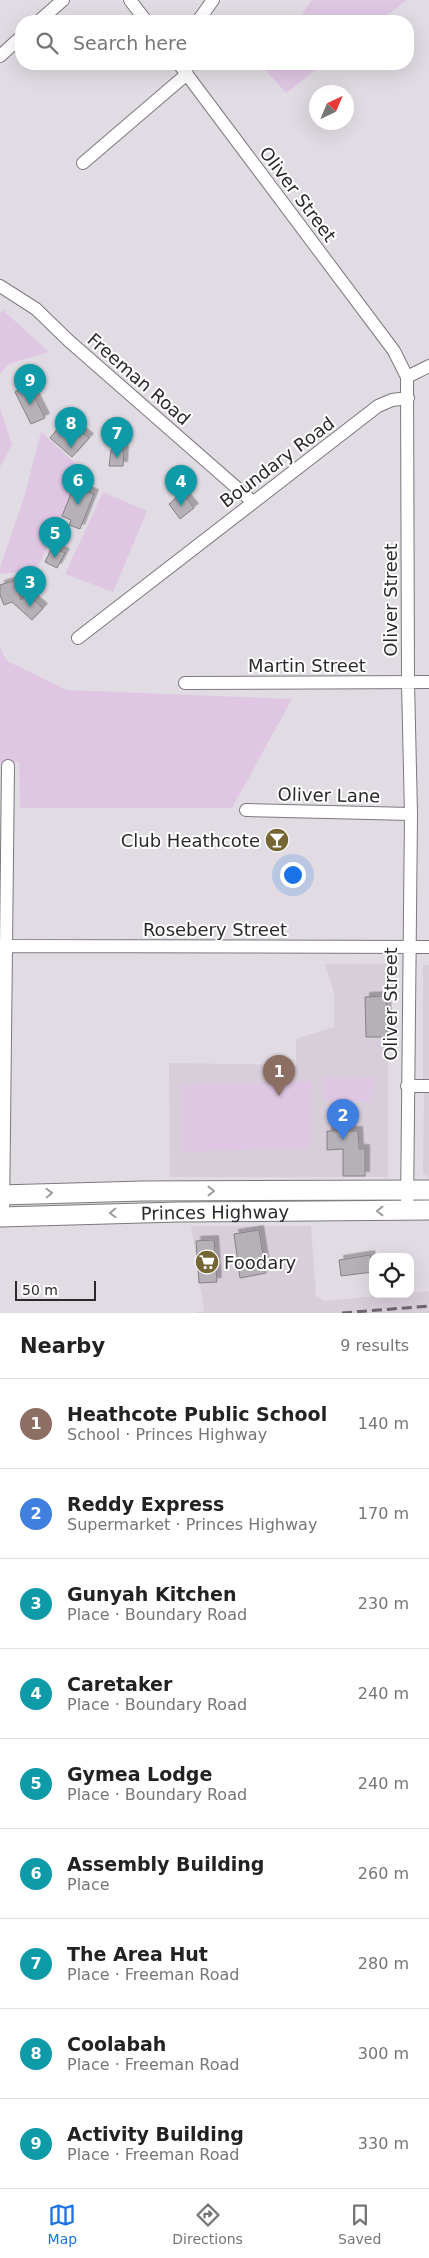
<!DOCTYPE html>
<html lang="en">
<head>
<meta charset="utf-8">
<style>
	body { margin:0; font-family:"DejaVu Sans",sans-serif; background:#f6f6f6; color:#222 }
	.controls { position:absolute; right:15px; bottom:15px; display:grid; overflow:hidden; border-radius:10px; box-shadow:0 5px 20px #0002 }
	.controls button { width:45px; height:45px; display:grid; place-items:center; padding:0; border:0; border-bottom:1px solid #e0e0e0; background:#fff; color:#222; font:25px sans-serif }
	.compass { position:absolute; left:309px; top:85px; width:45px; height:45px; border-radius:50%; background:#fff; box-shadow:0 5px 20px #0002; rotate:44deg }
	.scale { position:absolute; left:15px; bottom:12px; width:81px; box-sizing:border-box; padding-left:5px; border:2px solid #2b292b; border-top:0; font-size:14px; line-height:18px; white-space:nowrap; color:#2b292b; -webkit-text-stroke:4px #fff; paint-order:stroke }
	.you { position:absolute; left:292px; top:874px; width:18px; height:18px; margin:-12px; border:4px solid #fff; border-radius:50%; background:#1a73e8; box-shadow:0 0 0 8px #1a73e833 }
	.badge { display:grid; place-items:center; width:32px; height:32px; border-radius:50%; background:#1a73e8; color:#fff; font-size:16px; font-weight:700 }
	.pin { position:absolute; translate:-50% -41px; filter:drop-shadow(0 1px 2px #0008) }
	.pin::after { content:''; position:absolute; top:26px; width:18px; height:15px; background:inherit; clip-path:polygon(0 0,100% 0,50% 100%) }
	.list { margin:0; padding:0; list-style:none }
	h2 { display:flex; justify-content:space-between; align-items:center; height:65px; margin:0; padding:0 20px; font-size:21px }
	h2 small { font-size:16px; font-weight:400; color:#767676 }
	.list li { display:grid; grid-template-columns:32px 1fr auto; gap:15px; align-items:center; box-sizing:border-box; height:90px; padding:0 20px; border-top:1px solid #e0e0e0 }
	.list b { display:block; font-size:19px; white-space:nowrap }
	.list p { margin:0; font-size:16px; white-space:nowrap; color:#767676 }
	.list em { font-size:16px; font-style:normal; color:#767676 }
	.icon { flex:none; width:28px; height:28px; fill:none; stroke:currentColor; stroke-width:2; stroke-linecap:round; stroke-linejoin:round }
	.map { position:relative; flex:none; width:429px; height:1313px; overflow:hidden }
	.search { position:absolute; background:#fff; box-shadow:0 5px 20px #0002; left:15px; right:15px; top:15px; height:55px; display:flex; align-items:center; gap:12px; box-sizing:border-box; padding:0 18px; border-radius:20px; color:#767676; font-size:19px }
	.sheet { height:875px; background:#fff }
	nav { display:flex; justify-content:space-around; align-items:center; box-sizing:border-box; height:70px; border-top:1px solid #e0e0e0; background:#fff; font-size:14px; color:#767676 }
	nav a { display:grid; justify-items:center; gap:2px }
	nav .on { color:#1a73e8 }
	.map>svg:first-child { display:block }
</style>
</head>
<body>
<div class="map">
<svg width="429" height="1313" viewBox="0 0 429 1313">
	<defs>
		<filter id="shadow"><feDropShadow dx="4.5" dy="-4.5" stdDeviation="0" flood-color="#0004"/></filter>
	</defs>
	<rect width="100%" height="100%" fill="#e1dce3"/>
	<path fill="#d8ceda" d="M325,964H388V1177H170L169,1063L296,1065V1039L334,1027V993Z
		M423,965H429V1081H423Z
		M424,1090H429V1178L423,1173Z
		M191,1226H311L316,1296L324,1301L429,1291V1313H193L204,1311Z"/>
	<path fill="#dfc7e4" d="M312,0H407L379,21H297Z
		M260,64H323L286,93Z
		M3,310L49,352L9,364L0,374V313Z
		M0,409L12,444L0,467Z
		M41,432L85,472L36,570L0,574V567L23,501Z
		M103,492L147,511L113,592L65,574Z
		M0,647L7,661L67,690L292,699L232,808H20L19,762L0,763Z
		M323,1077L372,1078L371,1102L323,1101Z
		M311,1081L313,1142L305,1148L183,1152L181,1085Z"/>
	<path fill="#b6b1b7" stroke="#868187" filter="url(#shadow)" d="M24,376L45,418L31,424L15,392L20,389L16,380Z
		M72,424L89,438L72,457L50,438L59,427L66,432Z
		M111,450H124L123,466H109Z
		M74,486L94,494L80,529L69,525L71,520L62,516Z
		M182,493L194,508L180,519L169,504Z
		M52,547L65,553L57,568L45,562Z
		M16,580L21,600L27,594L43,608L32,620L12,602L4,605L0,595V585Z
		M386,996L387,1037H366L365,997Z
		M327,1131H358L359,1149H365V1176H343V1149L327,1150Z
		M259,1230L266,1273L240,1278L234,1234Z
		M214,1240L217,1282L199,1283L196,1241Z
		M370,1255L373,1272L341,1276L339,1260Z"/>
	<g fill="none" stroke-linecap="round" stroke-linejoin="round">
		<g stroke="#7d787e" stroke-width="14">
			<path id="minor" d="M130,0L146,21
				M39,21L63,0
				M198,21L213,0
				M0,56L21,37
				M179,64L394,351L407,377L408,682L411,814L407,1210
				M83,163L187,74
				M0,286L36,309L69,341L253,502
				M407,377L429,366
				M78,638L378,406L392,400L408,398
				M185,683L429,682
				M246,810L411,814
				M0,946L429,947
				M407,1086H429
				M3,1217L8,766"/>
		</g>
		<g stroke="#7d787e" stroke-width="21">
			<g id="highway">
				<path d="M0,1195L143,1191L429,1190"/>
				<path id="s1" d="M0,1217L178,1212L429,1210"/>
			</g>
		</g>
		<use href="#minor" stroke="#fff" stroke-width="12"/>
		<use href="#highway" stroke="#fff" stroke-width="19"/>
		<path stroke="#6b686c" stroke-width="3" stroke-dasharray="10 5" stroke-linecap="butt" d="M342,1313L429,1306"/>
	</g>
	<defs><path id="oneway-chevron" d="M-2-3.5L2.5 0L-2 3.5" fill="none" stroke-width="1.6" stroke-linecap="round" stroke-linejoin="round" transform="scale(1.25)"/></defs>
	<g stroke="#a09fa0">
		<use href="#oneway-chevron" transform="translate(211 1191)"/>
		<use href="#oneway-chevron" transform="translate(49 1193) rotate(-2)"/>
		<use href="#oneway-chevron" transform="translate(380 1211) rotate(180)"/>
		<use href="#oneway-chevron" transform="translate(113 1213) rotate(178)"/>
	</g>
	<defs>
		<g id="bar-disc" transform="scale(1.25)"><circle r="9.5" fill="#756634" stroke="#fff"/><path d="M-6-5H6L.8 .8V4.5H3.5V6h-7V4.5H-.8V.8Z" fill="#fff"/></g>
		<g id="supermarket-disc" transform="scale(1.25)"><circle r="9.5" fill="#756634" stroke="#fff"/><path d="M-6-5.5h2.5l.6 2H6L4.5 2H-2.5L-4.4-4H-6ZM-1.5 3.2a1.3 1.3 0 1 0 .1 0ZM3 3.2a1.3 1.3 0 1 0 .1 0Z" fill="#fff"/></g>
	</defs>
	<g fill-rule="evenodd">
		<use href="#bar-disc" x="277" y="840"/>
		<use href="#supermarket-disc" x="207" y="1262"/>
	</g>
	<g text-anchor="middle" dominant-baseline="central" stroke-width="4" stroke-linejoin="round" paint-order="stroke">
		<g font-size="18" fill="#2b292b" stroke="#fff">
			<text transform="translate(298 194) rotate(53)">Oliver Street</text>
			<text transform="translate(139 379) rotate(41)">Freeman Road</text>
			<text transform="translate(277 462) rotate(-37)">Boundary Road</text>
			<text transform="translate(390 600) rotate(-90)">Oliver Street</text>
			<text x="307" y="665">Martin Street</text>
			<text transform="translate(329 795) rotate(1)">Oliver Lane</text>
			<text x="215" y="929">Rosebery Street</text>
			<text transform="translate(390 1004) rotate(-90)">Oliver Street</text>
			<text stroke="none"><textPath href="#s1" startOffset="215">Princes Highway</textPath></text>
		</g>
		<g font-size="18" fill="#2b292b" stroke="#fff" text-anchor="end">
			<text x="260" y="840">Club Heathcote</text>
			<text x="224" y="1262" text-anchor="start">Foodary</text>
		</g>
	</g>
</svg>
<div class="controls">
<button><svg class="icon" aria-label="locate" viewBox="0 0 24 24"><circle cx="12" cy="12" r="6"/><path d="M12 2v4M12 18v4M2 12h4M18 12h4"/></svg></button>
</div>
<svg class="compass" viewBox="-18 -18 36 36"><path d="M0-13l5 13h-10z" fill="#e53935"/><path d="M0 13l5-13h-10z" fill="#767676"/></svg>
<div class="scale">50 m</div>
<div class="you"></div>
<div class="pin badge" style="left:279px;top:1096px;background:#8d6e63">1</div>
<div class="pin badge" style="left:343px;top:1140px;background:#3f7fe0">2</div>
<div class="pin badge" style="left:30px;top:607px;background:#0f9aa8">3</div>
<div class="pin badge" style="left:181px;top:506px;background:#0f9aa8">4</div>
<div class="pin badge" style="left:55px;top:558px;background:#0f9aa8">5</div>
<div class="pin badge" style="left:78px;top:505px;background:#0f9aa8">6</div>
<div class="pin badge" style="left:117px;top:458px;background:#0f9aa8">7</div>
<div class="pin badge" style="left:71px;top:448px;background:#0f9aa8">8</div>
<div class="pin badge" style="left:30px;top:405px;background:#0f9aa8">9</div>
<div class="search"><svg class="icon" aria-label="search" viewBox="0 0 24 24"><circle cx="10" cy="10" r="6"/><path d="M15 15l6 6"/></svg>Search here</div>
</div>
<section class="sheet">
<h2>Nearby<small>9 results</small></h2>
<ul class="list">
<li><span class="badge" style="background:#8d6e63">1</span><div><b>Heathcote Public School</b><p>School · Princes Highway</p></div><em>140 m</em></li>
<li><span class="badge" style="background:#3f7fe0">2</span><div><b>Reddy Express</b><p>Supermarket · Princes Highway</p></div><em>170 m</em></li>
<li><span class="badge" style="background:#0f9aa8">3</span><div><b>Gunyah Kitchen</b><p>Place · Boundary Road</p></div><em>230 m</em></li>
<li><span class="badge" style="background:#0f9aa8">4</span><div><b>Caretaker</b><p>Place · Boundary Road</p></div><em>240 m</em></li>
<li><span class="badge" style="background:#0f9aa8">5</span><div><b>Gymea Lodge</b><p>Place · Boundary Road</p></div><em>240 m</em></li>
<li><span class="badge" style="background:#0f9aa8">6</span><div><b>Assembly Building</b><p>Place</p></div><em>260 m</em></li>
<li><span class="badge" style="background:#0f9aa8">7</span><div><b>The Area Hut</b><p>Place · Freeman Road</p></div><em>280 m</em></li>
<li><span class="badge" style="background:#0f9aa8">8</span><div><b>Coolabah</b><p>Place · Freeman Road</p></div><em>300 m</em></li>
<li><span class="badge" style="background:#0f9aa8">9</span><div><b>Activity Building</b><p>Place · Freeman Road</p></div><em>330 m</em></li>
</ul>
</section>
<nav>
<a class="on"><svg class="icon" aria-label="map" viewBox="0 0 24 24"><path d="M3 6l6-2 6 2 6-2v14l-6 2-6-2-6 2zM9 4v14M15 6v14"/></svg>Map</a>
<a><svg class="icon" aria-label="directions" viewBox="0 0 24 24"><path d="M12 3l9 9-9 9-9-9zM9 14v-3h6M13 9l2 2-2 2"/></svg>Directions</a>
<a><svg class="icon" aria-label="saved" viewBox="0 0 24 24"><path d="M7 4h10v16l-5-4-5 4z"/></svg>Saved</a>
</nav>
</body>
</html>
